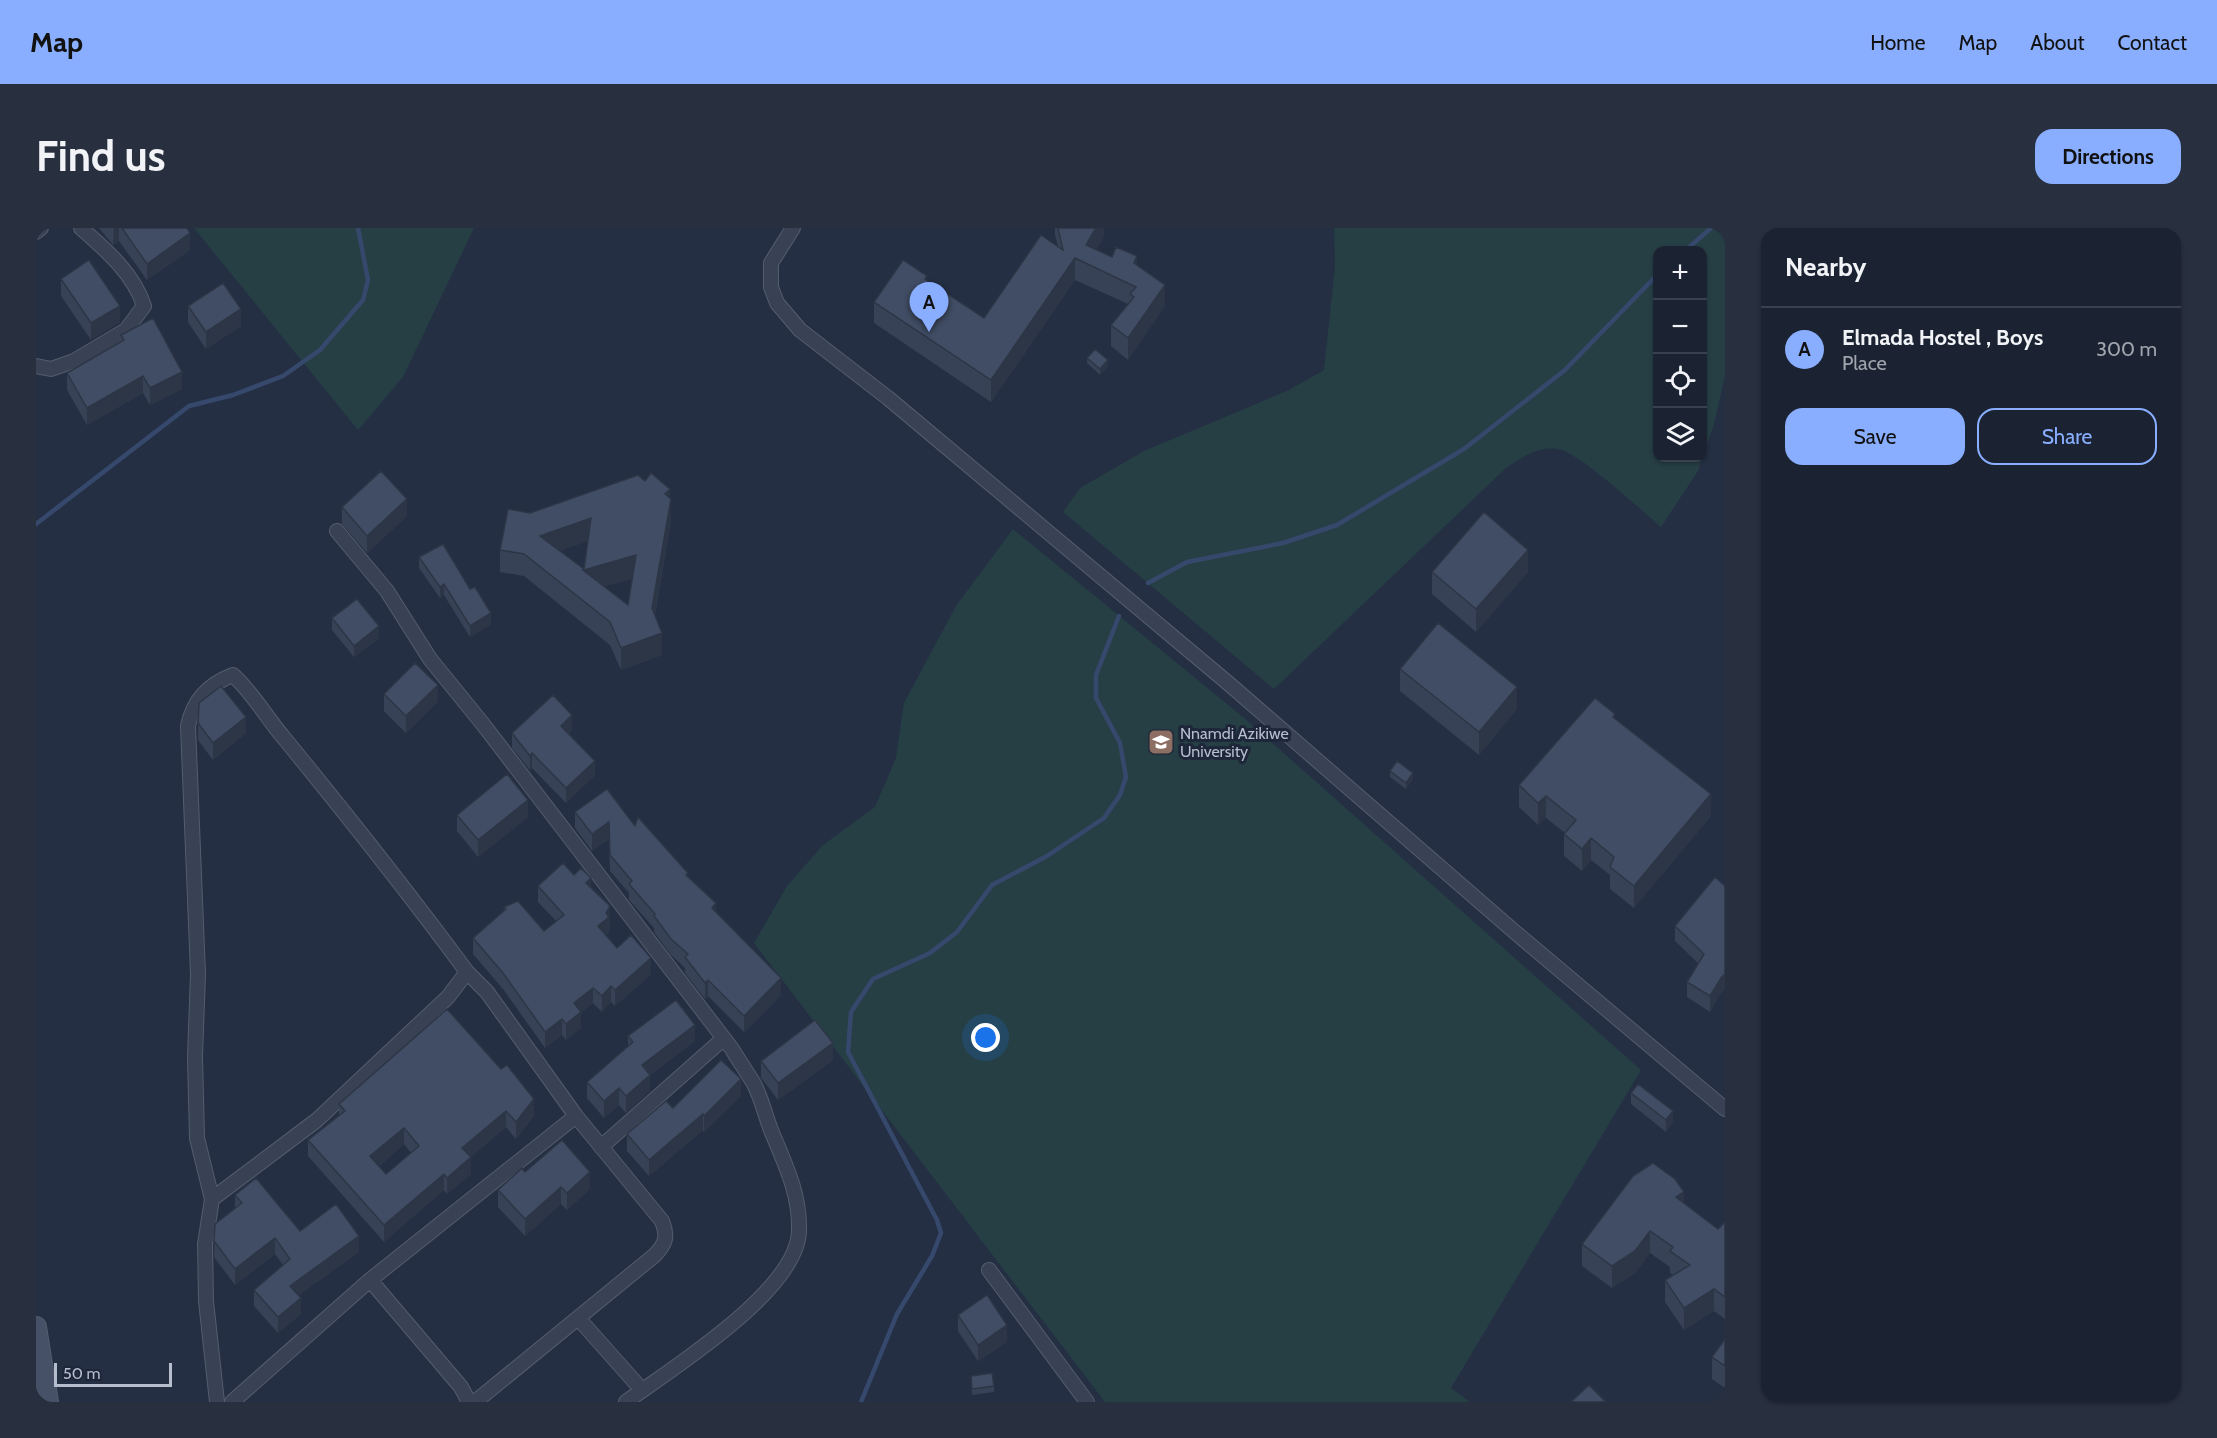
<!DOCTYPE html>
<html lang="en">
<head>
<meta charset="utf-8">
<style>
	body { margin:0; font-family:Cabin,sans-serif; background:#282f3f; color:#f1f3f6 }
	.controls { position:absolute; right:18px; top:18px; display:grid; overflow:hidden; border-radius:12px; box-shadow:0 2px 4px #0004 }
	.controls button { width:54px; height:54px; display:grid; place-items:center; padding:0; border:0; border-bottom:2px solid #39404e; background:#1b2333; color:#f1f3f6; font:30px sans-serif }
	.scale { position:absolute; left:18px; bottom:15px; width:118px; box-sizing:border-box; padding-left:6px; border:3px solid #b6bdcd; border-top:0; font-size:16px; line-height:21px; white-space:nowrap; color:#b6bdcd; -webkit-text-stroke:4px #1d2739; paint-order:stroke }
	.you { position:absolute; left:950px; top:810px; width:21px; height:21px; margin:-15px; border:4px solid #fff; border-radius:50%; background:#1a73e8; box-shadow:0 0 0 9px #1a73e833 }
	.badge { display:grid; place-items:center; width:39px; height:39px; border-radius:50%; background:#89aeff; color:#111; font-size:20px; font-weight:700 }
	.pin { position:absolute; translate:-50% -50px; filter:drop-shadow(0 2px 3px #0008) }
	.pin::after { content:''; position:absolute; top:32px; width:21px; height:18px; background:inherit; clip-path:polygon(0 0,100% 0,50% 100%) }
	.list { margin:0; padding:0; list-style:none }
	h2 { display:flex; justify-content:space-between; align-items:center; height:78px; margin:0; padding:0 24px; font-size:26px }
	h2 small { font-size:20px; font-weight:400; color:#a0a4ac }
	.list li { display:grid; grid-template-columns:39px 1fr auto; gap:18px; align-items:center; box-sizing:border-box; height:84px; padding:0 24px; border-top:2px solid #39404e }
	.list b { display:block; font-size:22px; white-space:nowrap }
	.list p { margin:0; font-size:20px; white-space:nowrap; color:#a0a4ac }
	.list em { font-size:20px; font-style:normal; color:#a0a4ac }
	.actions { display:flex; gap:12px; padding:18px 24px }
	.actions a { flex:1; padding:14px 0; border:2px solid #89aeff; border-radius:18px; text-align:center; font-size:21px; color:#89aeff }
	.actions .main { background:#89aeff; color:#111 }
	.icon { flex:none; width:33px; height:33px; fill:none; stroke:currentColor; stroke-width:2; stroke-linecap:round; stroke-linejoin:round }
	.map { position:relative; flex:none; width:1689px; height:1174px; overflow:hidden; border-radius:18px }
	header { display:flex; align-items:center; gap:36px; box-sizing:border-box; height:84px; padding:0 30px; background:#89aeff; color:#111 }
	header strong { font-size:28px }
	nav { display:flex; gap:33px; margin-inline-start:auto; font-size:21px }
	.intro { display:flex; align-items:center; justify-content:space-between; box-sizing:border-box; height:144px; padding:0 36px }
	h1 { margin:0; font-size:42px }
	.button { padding:15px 27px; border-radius:18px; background:#89aeff; color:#111; font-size:21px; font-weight:700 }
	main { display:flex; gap:36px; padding:0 36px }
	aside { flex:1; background:#1b2333; border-radius:18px; box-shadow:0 2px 4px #0004 }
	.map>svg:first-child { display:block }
</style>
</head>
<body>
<header>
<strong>Map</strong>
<nav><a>Home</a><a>Map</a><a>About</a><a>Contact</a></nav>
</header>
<div class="intro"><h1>Find us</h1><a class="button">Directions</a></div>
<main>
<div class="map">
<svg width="1689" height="1174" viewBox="0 0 1689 1174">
	<rect width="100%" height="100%" fill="#242f44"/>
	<path fill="#263f45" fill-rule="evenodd" d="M158,0H438L367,149L322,202Z
		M1298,0H1689V148L1678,196L1662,243L1625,299C1606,283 1543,224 1522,221C1502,218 1487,229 1471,239L1238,461L1027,284L1044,260L1108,223L1253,162L1288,142L1299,38ZM1622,22H1666V230H1622Z
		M977,301L1207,489L1605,842L1415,1160L1434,1174H1069L718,715L751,658L787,617L839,579L860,530L868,475L920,378Z"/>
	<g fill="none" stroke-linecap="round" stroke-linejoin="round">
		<path stroke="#36496d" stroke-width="4.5" d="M1650,22L1675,0
			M0,296L153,178L197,167L247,148L284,122L327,72L332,52L322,0
			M1112,355L1151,334L1247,315L1301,297L1428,221L1529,142L1622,46
			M825,1174L861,1086L896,1028L905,1005L901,992L812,824L815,784L837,751L894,725L921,704L956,657L1011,628L1068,590L1084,567L1090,549L1084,515L1060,470V447L1083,388"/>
		<g stroke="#545d6e" stroke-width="16">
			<path id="street" d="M757,0L735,35V59L741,75L764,102L852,170L1192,455L1480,705L1689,881
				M0,4L5,0
				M0,138L15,141L38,133L90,102L108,78C98,46 70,22 45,0
				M301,303L351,363L394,431L446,495L696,821C703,833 711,844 718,856C726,871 730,891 737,907C750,938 764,967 763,1002C763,1062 635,1141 590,1174
				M565,919L687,811
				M176,971L281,892L412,769L431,744
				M953,1042L1051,1174
				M334,1052L425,1159L433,1174
				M542,1090L606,1162
				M181,1174L170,1073L169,1016L176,971L161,910L159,829L162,746L152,498C157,473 173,456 197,447C217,465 230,489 248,510C311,587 372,664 431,744L451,764L540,888L626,993C632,1009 630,1015 619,1027L439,1174
				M196,1174L334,1052L540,888"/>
		</g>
		<g stroke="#545d6e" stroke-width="22">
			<path id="secondary" d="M0,1099L12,1174"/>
		</g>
		<use href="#street" stroke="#394254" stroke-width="14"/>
		<use href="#secondary" stroke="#465067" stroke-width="20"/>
	</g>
	<path fill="#374256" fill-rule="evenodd" d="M63,0H151L154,22L111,52L83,13L77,17Z
		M1019,0H1068V9L1060,21L1076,29L1101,38L1129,78L1092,132L1075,118V97L1092,76L1039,52L955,174L838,95V74L891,52L948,90L1022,18L1019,7Z
		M25,51L84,94L55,112L25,68Z
		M152,78L205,98L170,121L152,94Z
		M85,107L146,161L114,177L107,165L51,197L31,162V145L85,114Z
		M1051,130L1072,138L1064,147L1051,135Z
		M634,270L635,294L619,387L626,427L585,442L574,417L488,348L464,344V322L494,285ZM552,313L548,341L524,323L534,319ZM596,351L592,377L568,358Z
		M306,279L371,288L331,325L306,296Z
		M383,329L455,396L434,409L408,367L404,370L383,340Z
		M1396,344H1492L1440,404L1396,366Z
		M296,390L343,410L318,429L296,402Z
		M1364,441L1481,481L1443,527L1364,463Z
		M348,466L402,473L370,505L348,483Z
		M1579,490L1675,588L1598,680L1574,661V647L1555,632L1546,643L1528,628V606L1529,605L1510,590L1502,597L1483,579V557Z
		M162,495L210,505L177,532L162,512Z
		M536,502L532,506L559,547L530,575L496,540L494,542L476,520V505Z
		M1354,543L1377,551L1370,561L1354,549Z
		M539,584L599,598L652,649L745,767L708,804L672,768L669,771L649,745V740L635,727L618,704V700L593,672V665L574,643L573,611L556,623L539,600Z
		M421,587L492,589L442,629L421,603Z
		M538,647L555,660L574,694L573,705L570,707L581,720L615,746L579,778L575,774L566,784L557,775L545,784V800L530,812L526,807L509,820L467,761L437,726V710L468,682V679L508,703L520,693L502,674V658Z
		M1689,658V761L1685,765L1674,784L1651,769V754L1662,735L1639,713V698Z
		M411,781L498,888L480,911L470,899L435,929V946L411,966L408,962L348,1014L272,928V912L303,887V876ZM368,916L375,925L350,946L343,938Z
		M592,808L659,813L614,847V863L590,885L583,877L568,890L551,870V854L592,818Z
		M797,832L742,872L725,850V833Z
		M1595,865L1637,894L1630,904L1595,876Z
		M705,868L668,904L667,902L613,948L591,923V906L637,880Z
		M489,944L554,961L531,982L525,976L489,1008L462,979V962Z
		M199,967L264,1003L323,1024L263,1067L265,1086L242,1105L218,1078V1062L247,1037L239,1026L199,1057L178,1029L179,996L199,980Z
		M1648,975L1682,1001L1689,994V1091L1678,1083L1648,1102L1629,1074V1052L1637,1047L1634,1045V1039L1614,1025L1599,1045L1576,1060L1546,1038V1016Z
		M922,1087L971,1114L942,1133L922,1103Z
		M1689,1111V1160L1676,1151V1129Z
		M935,1148L958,1158V1164L936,1167Z"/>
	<path fill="#2d3646" d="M78,0H83V13L77,17Z
		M1060,0H1068V9L1051,36L1050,17Z
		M154,5V22L111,52V36Z
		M1101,28V49L1098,35Z
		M1039,30V52L955,174V152Z
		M1129,57V78L1092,132V110Z
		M84,78V94L55,112V95Z
		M205,81V98L170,121V104Z
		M1072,132V138L1064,147V141Z
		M146,144V161L114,177V160Z
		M107,148V165L51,197V180Z
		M634,261V280L635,271V294L616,402V380L629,266Z
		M371,271V288L331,325V308Z
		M555,290V312L504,330V308Z
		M1492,322V344L1440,404V381Z
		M600,327V350L547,364V342Z
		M408,356V367L404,370V359Z
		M455,385V396L434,409V398Z
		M343,398V410L318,429V418Z
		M626,405V427L585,442V420Z
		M402,457V473L370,505V488Z
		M1481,459V481L1443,527V504Z
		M536,487V502L525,513V498Z
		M210,489V505L177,532V515Z
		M496,525V540L494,542V528Z
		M559,533V547L530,575V560Z
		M1377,545V551L1370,561V555Z
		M1675,566V588L1598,680V658Z
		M1510,568V590L1502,597V575Z
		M492,572V589L442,629V612Z
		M573,594V611L556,623V606Z
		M1555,610V632L1546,643V621Z
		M555,650V666L550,655Z
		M680,675V691L676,680Z
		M574,678L573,705L562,714V698Z
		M615,730V746L579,778V762Z
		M1689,746V761L1685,765L1674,784V768L1685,750Z
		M745,750V767L708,804V788Z
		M672,752V768L669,771V755Z
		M575,758V774L566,784V768Z
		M557,760V775L545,784V800L530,812V796L538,775Z
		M526,791V807L509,820V804Z
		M659,797V813L614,847V863L590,885V868L606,837Z
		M797,815V832L742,872V855Z
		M705,851V868L668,904V888Z
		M583,860V877L568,890V873Z
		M498,871V888L480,911V894Z
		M470,883V899L435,929V946L411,966V950L426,920Z
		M1637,883V894L1630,904V892Z
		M667,886V902L613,948V932Z
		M368,900V916L334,945V928Z
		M554,944V961L531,982V965Z
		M408,946V962L348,1014V997Z
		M525,959V976L489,1008V991Z
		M1648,964V986L1640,969Z
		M1614,1003V1025L1599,1045L1576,1060V1038Z
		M323,1008V1024L254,1074V1058Z
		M239,1010V1026L199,1057V1041Z
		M1678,1061V1083L1648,1102V1080Z
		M265,1070V1086L242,1105V1089Z
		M971,1097V1114L942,1133V1117Z"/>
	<path fill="#404d64" stroke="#2d3646" stroke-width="1.5" fill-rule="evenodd" d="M86,0H151L154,5L111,36Z
		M1022,0H1060L1050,17L1076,29L1080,19L1101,28L1098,35L1129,57L1092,110L1075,97L1098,69L1094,66L1100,59L1039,30L955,152L838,74L867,32L891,48L889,51L948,90L1005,7L1027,22Z
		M53,32L84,78L55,95L25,51Z
		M187,55L205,81L170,104L152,78Z
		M117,90L146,144L114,160L107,148L51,180L31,145L88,112L85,107Z
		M1059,121L1072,132L1064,141L1051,130Z
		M345,243L371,271L331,308L306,279Z
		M615,245L634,261L629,266L635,271L616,380L626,405L585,420L574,394L488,326L464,322L472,281L494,285L602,247L609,253ZM555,290L548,341L504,308ZM600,327L592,377L547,342H548Z
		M1448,284L1492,322L1440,381L1396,344Z
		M407,316L434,361L439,359L455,385L434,398L408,356L404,359L383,329Z
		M321,371L343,398L318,418L296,390Z
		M1402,395L1481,459L1443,504L1364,441Z
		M379,435L402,457L370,488L348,466Z
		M185,458L210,489L177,515L162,495L163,475Z
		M517,467L536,487L525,498L559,533L530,560L496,525L494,528L476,505Z
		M1559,470L1579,486L1577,489L1675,566L1598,658L1574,639L1578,629L1555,610L1546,621L1528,606L1540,592L1510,568L1502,575L1483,557Z
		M1361,533L1377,545L1370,555L1354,543Z
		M471,546L492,572L442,612L421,587Z
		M571,561L599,598L602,589L652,645L650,647L680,675L676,680L745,750L708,788L672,752L669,755L649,729L652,726L635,711L618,688L619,686L593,656L596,653L574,627L573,594L556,606L539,584Z
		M527,635L538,647L545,640L555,650L550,655L574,678L570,685L573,689L562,698L581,720L595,707L615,730L579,762L575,758L566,768L557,760L538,775L545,784L530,796L526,791L509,804L467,745L437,710L470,681L468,679L482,673L508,703L528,687L502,658Z
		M1679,649L1689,658V746L1685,750L1674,768L1651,754L1668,726L1639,698Z
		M640,772L659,797L606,837L614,847L590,868L583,860L568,873L551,854L597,814L592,808Z
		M411,781L465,841L471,837L498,871L480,894L470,883L426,920L435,929L411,950L408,946L348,997L272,912L309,883L303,876ZM368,900L383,918L350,946L334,928Z
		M779,792L797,815L742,855L725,833Z
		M685,832L705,851L668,888L667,886L613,932L591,906L630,873L637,880Z
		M1602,856L1637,883L1630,892L1595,865Z
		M526,912L554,944L531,965L525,959L489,991L462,962L486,940L489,944Z
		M1617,935L1639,951L1648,964L1640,969L1682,1001L1689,994V1069L1678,1061L1648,1080L1629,1052L1654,1037L1634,1023L1637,1019L1614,1003L1599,1023L1576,1038L1546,1016L1597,948Z
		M220,950L264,1003L300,976L323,1008L254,1058L265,1070L242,1089L218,1062L254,1031L239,1010L199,1041L178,1013L179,996L206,975L199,967Z
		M951,1067L971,1097L942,1117L922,1087Z
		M1689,1111V1138L1676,1129Z
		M956,1145L958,1158L936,1161L935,1148Z
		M1553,1157L1570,1174H1538L1536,1173Z"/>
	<defs>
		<g id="university-square" transform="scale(1.35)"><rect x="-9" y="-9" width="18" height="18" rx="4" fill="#8d6e63" stroke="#1d2739"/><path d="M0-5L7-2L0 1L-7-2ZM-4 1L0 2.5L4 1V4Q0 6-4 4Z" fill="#fff"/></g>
	</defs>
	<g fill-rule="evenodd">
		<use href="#university-square" x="1125" y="514"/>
	</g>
	<g text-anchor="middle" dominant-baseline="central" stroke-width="6" stroke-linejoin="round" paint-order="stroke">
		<g font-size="16" fill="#b6bdcd" stroke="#1d2739" text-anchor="start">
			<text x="1144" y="505">Nnamdi Azikiwe<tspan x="1144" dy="18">University</tspan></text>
		</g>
	</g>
</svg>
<div class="controls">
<button>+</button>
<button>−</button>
<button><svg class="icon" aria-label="locate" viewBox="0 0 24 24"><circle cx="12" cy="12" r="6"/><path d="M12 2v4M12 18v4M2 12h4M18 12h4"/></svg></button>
<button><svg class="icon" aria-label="layers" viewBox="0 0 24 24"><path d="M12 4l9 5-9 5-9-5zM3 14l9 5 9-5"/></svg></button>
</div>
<div class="scale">50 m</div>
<div class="you"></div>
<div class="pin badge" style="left:893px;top:104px">A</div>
</div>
<aside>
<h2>Nearby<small></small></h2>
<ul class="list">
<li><span class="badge">A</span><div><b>Elmada Hostel , Boys</b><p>Place</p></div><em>300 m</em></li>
</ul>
<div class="actions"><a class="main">Save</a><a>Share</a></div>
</aside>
</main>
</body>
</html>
